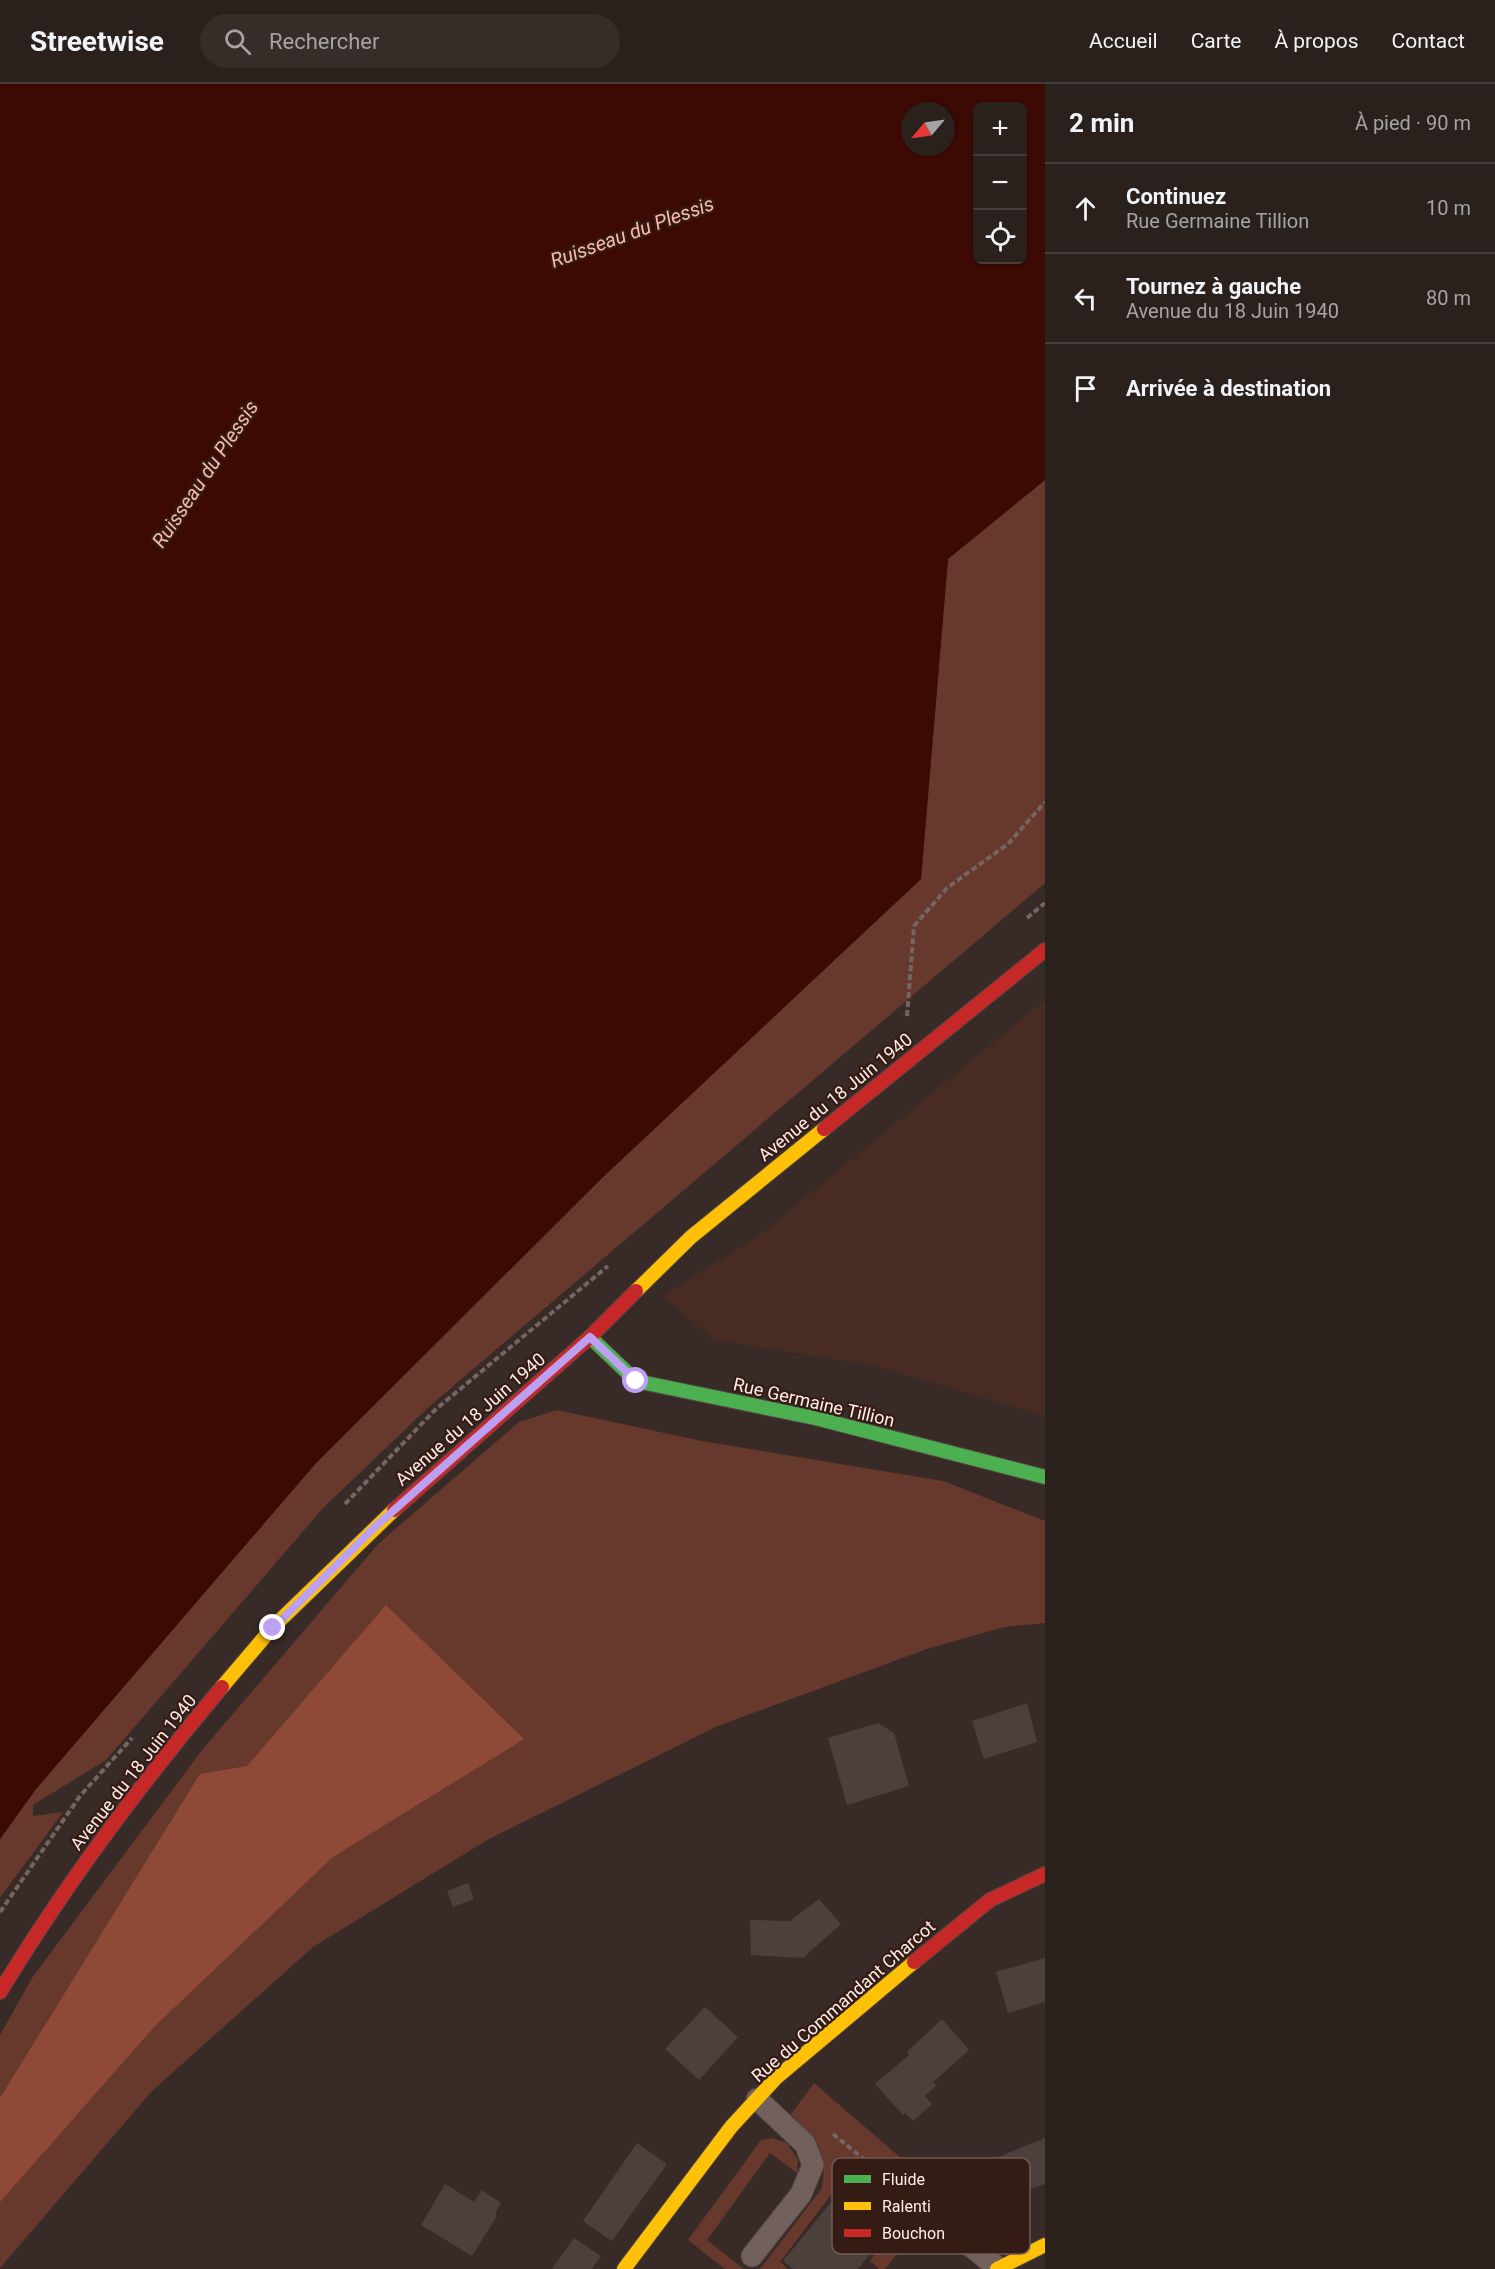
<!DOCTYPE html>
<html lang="fr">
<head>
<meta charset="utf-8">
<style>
	body { margin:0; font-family:Roboto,sans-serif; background:#362d29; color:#f1f3f6 }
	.controls { position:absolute; right:18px; top:18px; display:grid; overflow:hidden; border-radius:9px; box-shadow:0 2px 4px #0004 }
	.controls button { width:54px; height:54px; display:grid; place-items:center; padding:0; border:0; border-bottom:2px solid #463e3b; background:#2a201c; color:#f1f3f6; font:30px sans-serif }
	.compass { position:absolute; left:901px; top:18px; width:54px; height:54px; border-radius:50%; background:#2a201c; box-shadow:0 2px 4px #0004; rotate:241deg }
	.stop { position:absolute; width:18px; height:18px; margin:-14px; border:4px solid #bca0f2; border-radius:50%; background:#fff }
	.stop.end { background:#bca0f2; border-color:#fff; box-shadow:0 2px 6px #0008 }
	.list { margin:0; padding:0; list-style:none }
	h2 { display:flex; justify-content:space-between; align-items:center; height:78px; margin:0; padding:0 24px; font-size:26px }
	h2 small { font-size:20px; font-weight:400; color:#a5a3a3 }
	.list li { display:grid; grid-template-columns:39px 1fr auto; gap:18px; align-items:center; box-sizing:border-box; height:90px; padding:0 24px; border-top:2px solid #463e3b }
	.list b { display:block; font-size:22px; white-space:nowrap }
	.list p { margin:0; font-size:20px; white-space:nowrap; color:#a5a3a3 }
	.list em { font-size:20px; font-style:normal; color:#a5a3a3 }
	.icon { flex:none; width:33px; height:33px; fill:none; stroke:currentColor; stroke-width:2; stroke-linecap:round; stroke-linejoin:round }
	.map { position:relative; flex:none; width:1045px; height:2185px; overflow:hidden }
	header { display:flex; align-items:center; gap:36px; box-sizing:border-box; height:84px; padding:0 30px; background:#2a201c; border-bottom:2px solid #463e3b }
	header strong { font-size:28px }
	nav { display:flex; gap:33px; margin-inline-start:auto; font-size:21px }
	.search { width:420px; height:54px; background:#362d29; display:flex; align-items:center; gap:15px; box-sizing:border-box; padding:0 21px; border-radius:33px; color:#a5a3a3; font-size:22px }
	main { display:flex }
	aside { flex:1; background:#2a201c }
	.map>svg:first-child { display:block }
</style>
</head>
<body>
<header>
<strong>Streetwise</strong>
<div class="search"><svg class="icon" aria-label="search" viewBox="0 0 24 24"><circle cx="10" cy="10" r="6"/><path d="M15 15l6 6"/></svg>Rechercher</div>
<nav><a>Accueil</a><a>Carte</a><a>À propos</a><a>Contact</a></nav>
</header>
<main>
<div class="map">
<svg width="1045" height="2185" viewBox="0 0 1045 2185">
	<rect width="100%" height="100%" fill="#382a26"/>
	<path fill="#482b23" d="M1045,916V1332L875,1282L714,1256L663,1212L761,1150Z"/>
	<path fill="#67392c" d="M1045,396V799L431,1321L324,1423L106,1676L33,1721V1732L63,1728L0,1814V1755L36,1705L316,1379L603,1093L921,795L948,475Z
		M557,1326L702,1357L943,1397L1045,1437V1539L1004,1543L927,1565L718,1642L489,1755L313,1863L152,2007L0,2184V1951L32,1894L202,1666L378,1460L519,1338Z
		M814,1999L945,2112L885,2185H879L870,2177L894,2143L840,2099L780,2178L788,2185H760L822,2104L824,2085L818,2060L791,2030Z
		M772,2054L787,2059L798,2076L797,2089L770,2069L707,2156L744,2185H725L688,2156L761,2056Z"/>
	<path fill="#8e4a37" d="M386,1521L524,1655L333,1773L155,1942L0,2118V2014L200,1690L247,1682Z"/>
	<path fill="#3d0a03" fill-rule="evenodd" d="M0,0H1045V396L948,475L921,795L603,1093L316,1379L36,1705L0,1755ZM978,22H1022V176H978ZM910,27H946V63H910Z"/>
	<path fill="#4c403d" d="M1027,1619L1037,1658L984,1675L972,1637Z
		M878,1639L894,1649L909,1702L847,1721L828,1654Z
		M468,1799L474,1815L453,1823L447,1807Z
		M819,1815L841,1840L803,1874L751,1871L750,1836L790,1837Z
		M1045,1874V1918L1008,1929L996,1888Z
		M705,1923L738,1953L699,1996L665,1965Z
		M942,1935L969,1966L933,1998L937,2001L925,2012L932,2020L913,2037L905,2029L903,2031L875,2000L909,1971L907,1968Z
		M1045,2054V2100L1007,2114L993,2075Z
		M637,2059L667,2080L612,2157L583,2137Z
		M445,2100L474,2118L482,2106L501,2119L495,2130L497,2132L472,2172L421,2141Z
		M842,2105L890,2145L858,2185H793L783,2177Z
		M574,2154L601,2172L592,2185H552Z"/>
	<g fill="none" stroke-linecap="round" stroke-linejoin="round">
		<g stroke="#524643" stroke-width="23">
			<path id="lane" d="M933,2132L998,2184
				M752,2172L801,2110L813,2081L805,2060L757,2015"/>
		</g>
		<g stroke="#524643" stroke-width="16">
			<path id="fast" d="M590,1253L636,1297L815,1334L1045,1393"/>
		</g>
		<g stroke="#524643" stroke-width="16">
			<path id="slow" d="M636,1207L691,1153L824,1045
				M222,1603L273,1543L394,1426
				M624,2185L731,2043L776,1994L914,1878
				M997,2185L1045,2161"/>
		</g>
		<g stroke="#524643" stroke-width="16">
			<path id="jam" d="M824,1045L1045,866
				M394,1426L590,1253L636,1207
				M914,1878L990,1816L1045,1790
				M0,1908C65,1801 141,1699 222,1603"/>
		</g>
		<path stroke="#746562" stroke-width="4" stroke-dasharray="6 3" stroke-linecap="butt" d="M1027,834L1045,819
			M907,932L914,842L947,804L1008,760L1045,718
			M345,1420L435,1326L608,1182
			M0,1828L80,1712L132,1654
			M833,2050L911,2114"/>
		<use href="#lane" stroke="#71605b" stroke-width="21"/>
		<use href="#fast" stroke="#4caf50" stroke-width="14"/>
		<use href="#slow" stroke="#ffc107" stroke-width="14"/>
		<use href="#jam" stroke="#c62828" stroke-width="14"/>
	</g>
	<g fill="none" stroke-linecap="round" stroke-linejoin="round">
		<path stroke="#bca0f2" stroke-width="8" d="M273,1544L376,1442L590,1253L636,1297"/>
	</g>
	<g text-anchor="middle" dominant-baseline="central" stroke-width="4.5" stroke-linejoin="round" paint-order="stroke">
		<g font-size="18" fill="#feece7" stroke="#341c15">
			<text transform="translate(835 1013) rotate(-39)">Avenue du 18 Juin 1940</text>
			<text transform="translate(814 1318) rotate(13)">Rue Germaine Tillion</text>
			<text transform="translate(470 1335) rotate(-41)">Avenue du 18 Juin 1940</text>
			<text transform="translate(133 1688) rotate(-52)">Avenue du 18 Juin 1940</text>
			<text transform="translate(843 1917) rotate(-41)">Rue du Commandant Charcot</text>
		</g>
		<g font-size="20" font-style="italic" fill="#fcb9a7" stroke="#341c15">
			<text transform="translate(632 148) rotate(-20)">Ruisseau du Plessis</text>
			<text transform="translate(205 390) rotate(-56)">Ruisseau du Plessis</text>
		</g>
	</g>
	<rect x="832" y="2074" width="198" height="96" rx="9" fill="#341c15" stroke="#715a54" stroke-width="1.5"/>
	<rect x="844" y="2091" width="27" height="8" fill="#4caf50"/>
	<rect x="844" y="2118" width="27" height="8" fill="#ffc107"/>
	<rect x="844" y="2145" width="27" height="8" fill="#c62828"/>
	<g font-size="16" fill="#feece7">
		<text x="882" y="2101">Fluide</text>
		<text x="882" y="2128">Ralenti</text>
		<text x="882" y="2155">Bouchon</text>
	</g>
</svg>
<div class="controls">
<button>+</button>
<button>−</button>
<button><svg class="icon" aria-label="locate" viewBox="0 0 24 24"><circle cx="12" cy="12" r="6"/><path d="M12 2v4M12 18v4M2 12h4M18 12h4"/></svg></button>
</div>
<svg class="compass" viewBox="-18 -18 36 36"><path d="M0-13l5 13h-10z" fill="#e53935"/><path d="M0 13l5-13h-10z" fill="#a5a3a3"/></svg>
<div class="stop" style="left:636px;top:1297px"></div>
<div class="stop end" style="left:273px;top:1544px"></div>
</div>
<aside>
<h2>2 min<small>À pied · 90 m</small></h2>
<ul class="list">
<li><svg class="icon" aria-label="ahead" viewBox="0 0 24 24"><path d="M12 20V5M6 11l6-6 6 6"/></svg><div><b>Continuez</b><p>Rue Germaine Tillion</p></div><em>10 m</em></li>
<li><svg class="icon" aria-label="left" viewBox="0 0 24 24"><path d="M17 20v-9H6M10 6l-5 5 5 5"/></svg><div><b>Tournez à gauche</b><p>Avenue du 18 Juin 1940</p></div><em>80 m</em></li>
<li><svg class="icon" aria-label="arrive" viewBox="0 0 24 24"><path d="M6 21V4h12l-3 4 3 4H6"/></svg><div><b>Arrivée à destination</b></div></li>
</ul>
</aside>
</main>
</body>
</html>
